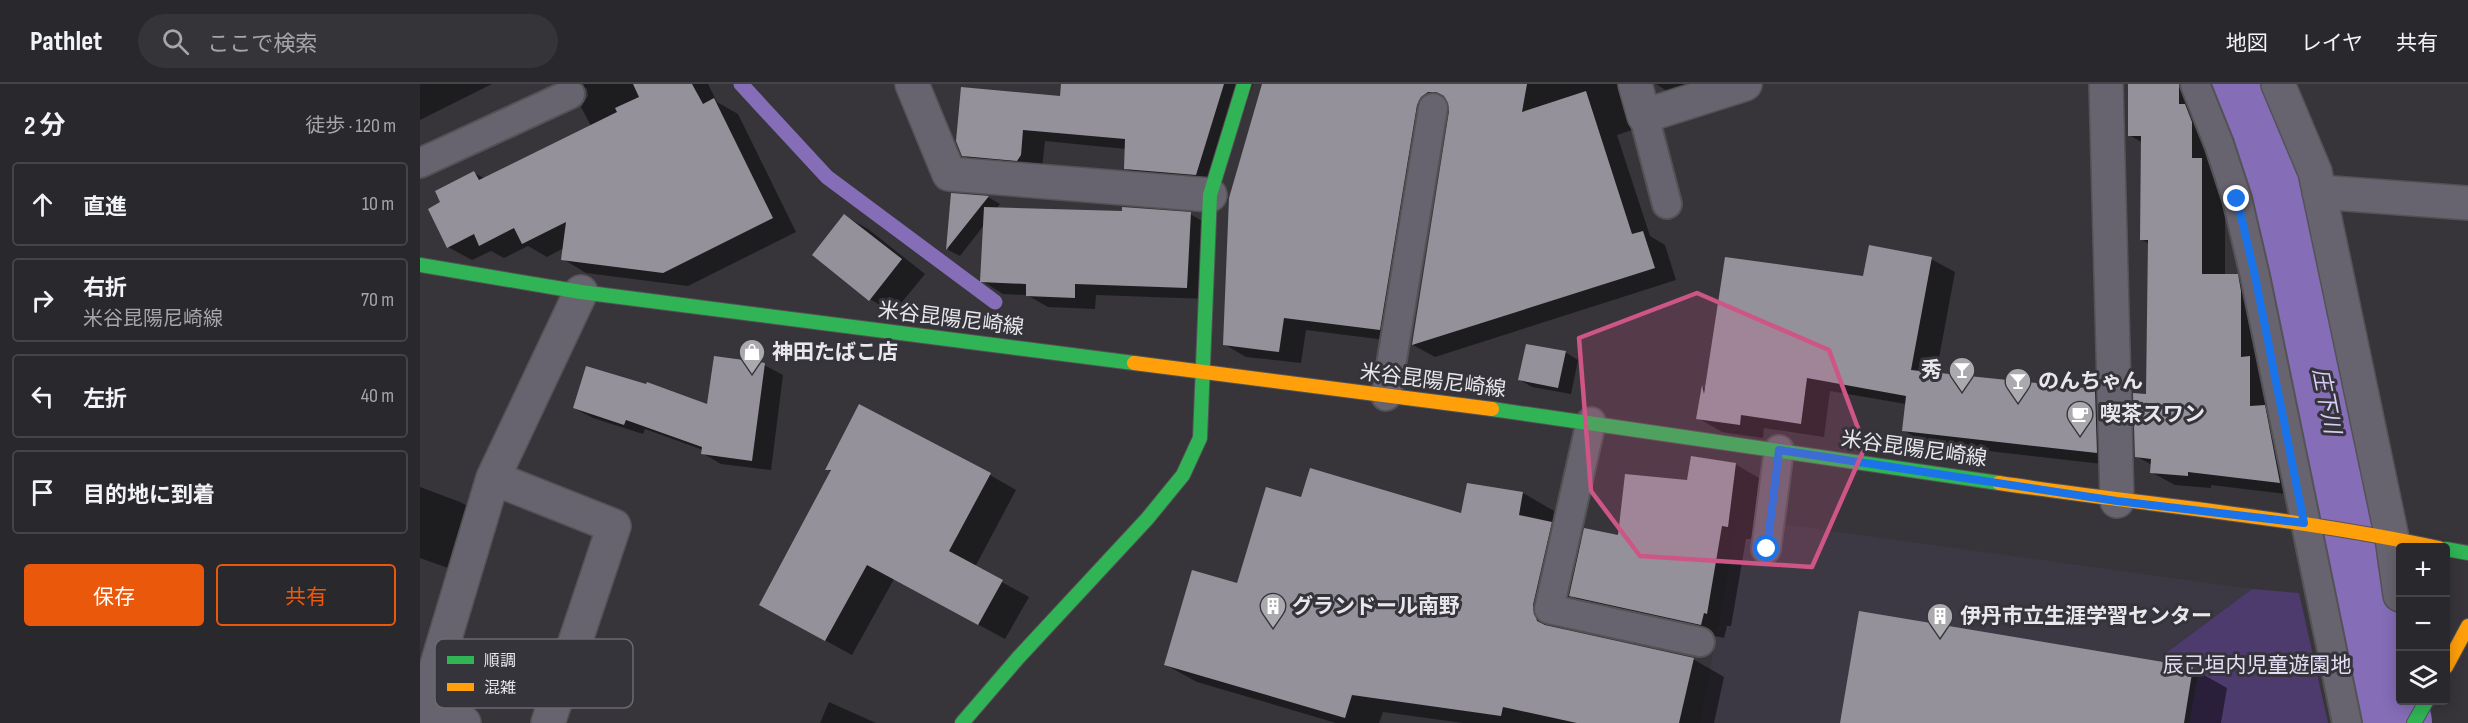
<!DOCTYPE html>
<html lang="ja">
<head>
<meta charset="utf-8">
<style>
	body { margin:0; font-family:"Sofia Sans Condensed","Noto Sans JP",sans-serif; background:#353438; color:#f1f3f6 }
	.controls { position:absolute; right:18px; bottom:18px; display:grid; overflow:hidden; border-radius:6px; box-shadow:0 3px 15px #0003 }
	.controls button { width:54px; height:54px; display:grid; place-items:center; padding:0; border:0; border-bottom:2px solid #454448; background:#29282c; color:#f1f3f6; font:30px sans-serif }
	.stop { position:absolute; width:18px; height:18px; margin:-14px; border:4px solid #1a73e8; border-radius:50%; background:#fff }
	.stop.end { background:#1a73e8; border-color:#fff; box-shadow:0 2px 6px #0008 }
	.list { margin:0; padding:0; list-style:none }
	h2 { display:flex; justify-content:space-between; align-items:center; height:78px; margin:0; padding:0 24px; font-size:26px }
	h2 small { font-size:20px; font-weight:400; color:#a5a6a9 }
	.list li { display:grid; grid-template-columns:39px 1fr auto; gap:18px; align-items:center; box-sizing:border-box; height:84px; margin:0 12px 12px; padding:0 12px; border:2px solid #454448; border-radius:6px }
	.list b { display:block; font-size:22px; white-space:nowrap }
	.list p { margin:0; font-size:20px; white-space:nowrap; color:#a5a6a9 }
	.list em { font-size:20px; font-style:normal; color:#a5a6a9 }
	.actions { display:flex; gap:12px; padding:18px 24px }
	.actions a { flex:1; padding:14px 0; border:2px solid #ea580c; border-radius:6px; text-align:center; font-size:21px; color:#ea580c }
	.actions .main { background:#ea580c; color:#fff }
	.icon { flex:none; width:33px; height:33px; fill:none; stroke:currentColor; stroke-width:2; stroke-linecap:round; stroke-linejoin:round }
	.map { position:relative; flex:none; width:2048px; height:639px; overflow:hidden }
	header { display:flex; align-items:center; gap:36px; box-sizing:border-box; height:84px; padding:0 30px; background:#29282c; border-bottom:2px solid #454448 }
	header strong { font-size:28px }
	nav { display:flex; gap:33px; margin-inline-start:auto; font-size:21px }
	.search { width:420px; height:54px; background:#353438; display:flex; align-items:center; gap:15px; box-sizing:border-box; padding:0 21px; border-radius:33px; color:#a5a6a9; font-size:22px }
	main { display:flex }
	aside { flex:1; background:#29282c }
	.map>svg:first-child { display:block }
</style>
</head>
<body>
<header>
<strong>Pathlet</strong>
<div class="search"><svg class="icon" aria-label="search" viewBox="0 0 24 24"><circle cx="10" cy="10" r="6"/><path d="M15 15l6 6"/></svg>ここで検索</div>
<nav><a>地図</a><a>レイヤ</a><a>共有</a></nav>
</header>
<main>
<aside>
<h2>2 分<small>徒歩 · 120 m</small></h2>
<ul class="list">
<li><svg class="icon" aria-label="ahead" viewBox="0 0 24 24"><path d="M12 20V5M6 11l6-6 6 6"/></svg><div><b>直進</b></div><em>10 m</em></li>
<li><svg class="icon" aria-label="right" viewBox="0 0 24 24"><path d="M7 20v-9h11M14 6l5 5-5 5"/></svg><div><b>右折</b><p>米谷昆陽尼崎線</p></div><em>70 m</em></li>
<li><svg class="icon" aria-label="left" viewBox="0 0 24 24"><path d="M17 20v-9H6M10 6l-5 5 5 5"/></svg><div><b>左折</b></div><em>40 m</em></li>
<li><svg class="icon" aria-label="arrive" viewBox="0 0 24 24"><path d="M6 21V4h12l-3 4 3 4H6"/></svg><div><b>目的地に到着</b></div></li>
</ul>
<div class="actions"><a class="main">保存</a><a>共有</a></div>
</aside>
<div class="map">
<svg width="2048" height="639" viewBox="0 0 2048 639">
	<rect width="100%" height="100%" fill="#37353a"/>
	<path fill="#3c3844" d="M1318,434L1832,505L1743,570L1780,579L1769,639H1280Z"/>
	<path fill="#4d3b6e" d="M1832,505L1879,509L1908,639H1769L1780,579L1743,571Z"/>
	<path fill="#0007" d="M0,0H72L0,36Z
		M158,0H288L297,18L318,30L376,148L268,202L166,189L143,175L144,164L127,173L108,162L84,174L71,167L52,176L28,163L22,119L54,89L64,94L171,42L161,23L168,12L167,5Z
		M642,0H833L799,103L727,97L705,84L706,65L625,57L622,84H566L543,71L641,13Z
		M844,0H1223L1207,31L1212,46L1197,51L1230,152L1245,161L1256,196L1015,273L993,261L1030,20L1018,34L982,258L886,246L881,279L826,273L804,260Z
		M1236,0H1300L1258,14Z
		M1710,0H1777L1805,89V191H1817L1841,205L1883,412L1791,401V404L1755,401L1731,388L1732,381L1716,372L1727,312L1729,160L1721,155L1723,59L1709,51Z
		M533,111L568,113L580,120L577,124L770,130L791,142L788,215L676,211L675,225L628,223L607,211L583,210L562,197L564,141L540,172L528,166Z
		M425,132L448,145L505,190L473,229L450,215Z
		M1511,175L1535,188L1516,290L1675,306L1698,320L1700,382L1507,360L1483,346L1486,320L1410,307L1404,353L1344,344L1343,354L1302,348L1278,334L1283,304L1287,306L1444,194Z
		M1145,268L1158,276L1151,310L1112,303L1100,296Z
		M344,281L363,291L351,386L301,380L282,369L283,366L225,345L223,350L173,334L154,324L227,302L289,322Z
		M1315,380L1339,394L1332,455H1326L1311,542H1307L1304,554L1174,525L1150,511L1144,540V545L1273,575L1304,593L1294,639H1043L963,628L959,639H916L777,598L746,581L818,501L882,415L1043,431L1103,409L1134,427L1132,440L1163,458L1199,453L1268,397Z
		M407,385L570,391L596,406L555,483L609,513L585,555L474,495L432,571L368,536L412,388Z
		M0,403L40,418L64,431L42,489L0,474Z
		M1440,529L1773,585L1807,604L1801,639H1421Z
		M409,618L456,639H400Z"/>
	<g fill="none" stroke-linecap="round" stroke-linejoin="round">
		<path stroke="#856db8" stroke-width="15" d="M321,0L407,93L575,218"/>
		<path stroke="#856db8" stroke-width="88" d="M1824,0L1888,228L1968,639"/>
	</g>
	<path fill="#94919b" d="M213,0H272L283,20L294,14L353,134L243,189L141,176L146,138L102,160L94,144L59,162L54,150L27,164L8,125L20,118L15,107L54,87L59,96L197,28L195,24L219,13Z
		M641,0H804L776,91L704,85L705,55L603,46L601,71L597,77L542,72L536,57L541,3L640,12Z
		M842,0H1107L1102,28L1166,7L1212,150L1223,147L1235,184L992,261L1029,27L1024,12L1016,8H1008L1001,13L997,21L960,246L864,234L859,268L803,261L809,114Z
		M1708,0H1759V20H1765L1772,38V74H1782V190H1818L1821,207V273L1830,272V322L1845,321L1860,399L1768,388V392L1730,389L1731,375L1715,373L1713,309L1726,310L1728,156H1720L1721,52H1708Z
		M531,109L569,112L526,166Z
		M564,123L702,127V123L771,128L767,204L655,200V214L606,212V200L560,198Z
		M424,130L482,175L449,217L392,171Z
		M1449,161L1512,173L1491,286L1675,305L1677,369L1482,347L1486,312L1387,294L1381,340L1321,331L1320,341L1276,335L1282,301L1284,310L1305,173L1443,192Z
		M1106,260L1146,267L1138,304L1098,296Z
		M294,272L345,279L332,377L281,370L282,363L206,336L204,341L153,324L166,282L226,300L227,298L287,320Z
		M439,320L571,389L529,467L583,496L558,541L447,481L405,557L339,521L411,386H405Z
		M1271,372L1316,379L1308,443L1302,442L1287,530L1284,529L1281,541L1149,512L1164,444L1198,451L1205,390L1267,396Z
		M890,384L1041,429L1047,399L1103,408L1099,431L1132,438L1113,521L1117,537L1125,541L1274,574L1259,639H1157L1083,623L1081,632L932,611L925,634L744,581L772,486L817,499L846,403L881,413Z
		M1439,527L1773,583L1764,639H1420Z"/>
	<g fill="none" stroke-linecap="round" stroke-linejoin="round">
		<g stroke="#535255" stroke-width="32">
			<path id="lane" d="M1775,0L1799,60L1817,115L1835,192L1927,639
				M1224,32L1247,120
				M0,79L150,10
				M966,312L1013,24
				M1171,338L1129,525L1280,558
				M1346,465L1359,366"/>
		</g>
		<g stroke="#535255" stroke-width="36">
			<path id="street" d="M492,0L529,90L790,111
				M1215,0L1224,32L1325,0
				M1686,0L1697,417
				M1858,0L1895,88L1972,454L1980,511
				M1899,108L2048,119
				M73,394L194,442L128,639
				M5,624L44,639
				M0,637L73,394L161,208"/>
		</g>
		<g stroke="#535255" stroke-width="16">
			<path id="fast" d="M0,181L161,208L714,279
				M1072,325L1579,399
				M2026,465L2048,469
				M542,639L598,574L727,435L763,391L780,354L790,111L824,0
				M1994,639L2007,616"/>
		</g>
		<g stroke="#535255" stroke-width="16">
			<path id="slow" d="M714,279L1072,325
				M1579,399C1726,421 1874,433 2019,464
				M2026,583L2048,542"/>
		</g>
		<use href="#lane" stroke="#67646f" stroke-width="28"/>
		<use href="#street" stroke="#67646f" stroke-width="33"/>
		<use href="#fast" stroke="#30b455" stroke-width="14"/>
		<use href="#slow" stroke="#ff9f0a" stroke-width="14"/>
	</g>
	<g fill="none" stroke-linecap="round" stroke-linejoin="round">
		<path stroke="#1a73e8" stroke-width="8" d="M1347,465L1359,366L1697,417L1884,439L1835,192L1817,115"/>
	</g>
	<path fill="#cd5686" fill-opacity="0.2" stroke="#cd5686" stroke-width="4.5" stroke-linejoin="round" d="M1277,209L1409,266L1445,363L1392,483L1220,472L1171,407L1159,254Z"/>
	<defs>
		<g id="shop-pin" transform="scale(1.35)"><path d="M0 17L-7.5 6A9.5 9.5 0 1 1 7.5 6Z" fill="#aaa9ad" stroke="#36343b"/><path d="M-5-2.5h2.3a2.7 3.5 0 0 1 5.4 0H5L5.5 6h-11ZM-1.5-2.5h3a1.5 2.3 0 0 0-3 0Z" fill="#fff"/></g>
		<g id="bar-pin" transform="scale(1.35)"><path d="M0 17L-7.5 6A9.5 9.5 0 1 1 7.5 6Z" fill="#aaa9ad" stroke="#36343b"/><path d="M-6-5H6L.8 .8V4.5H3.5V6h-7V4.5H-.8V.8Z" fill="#fff"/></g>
		<g id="cafe-pin" transform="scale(1.35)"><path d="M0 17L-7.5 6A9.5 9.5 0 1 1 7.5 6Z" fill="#aaa9ad" stroke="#36343b"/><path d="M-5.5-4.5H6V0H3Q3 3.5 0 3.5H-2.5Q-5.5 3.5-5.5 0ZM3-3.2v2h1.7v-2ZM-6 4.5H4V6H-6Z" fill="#fff"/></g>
		<g id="building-pin" transform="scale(1.35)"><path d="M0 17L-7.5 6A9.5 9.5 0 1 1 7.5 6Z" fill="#aaa9ad" stroke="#36343b"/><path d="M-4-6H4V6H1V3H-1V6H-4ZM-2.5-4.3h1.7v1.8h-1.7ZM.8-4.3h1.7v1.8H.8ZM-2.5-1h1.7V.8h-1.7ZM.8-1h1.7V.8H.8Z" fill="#fff"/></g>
	</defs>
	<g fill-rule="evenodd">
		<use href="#shop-pin" x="332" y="268"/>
		<use href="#bar-pin" x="1542" y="286"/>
		<use href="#bar-pin" x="1598" y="297"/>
		<use href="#cafe-pin" x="1660" y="330"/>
		<use href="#building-pin" x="853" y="522"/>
		<use href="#building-pin" x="1520" y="532"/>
	</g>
	<g text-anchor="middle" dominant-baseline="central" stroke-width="6" stroke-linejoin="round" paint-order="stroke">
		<g font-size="21" fill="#e8e7eb" stroke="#36343b">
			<text transform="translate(531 235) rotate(7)">米谷昆陽尼崎線</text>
			<text transform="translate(1013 297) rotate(7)">米谷昆陽尼崎線</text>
			<text transform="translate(1494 365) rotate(8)">米谷昆陽尼崎線</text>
		</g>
		<g font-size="21" font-weight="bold" fill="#e8e7eb" stroke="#36343b" text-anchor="start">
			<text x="352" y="268">神田たばこ店</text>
			<text x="1522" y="286" text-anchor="end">秀</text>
			<text x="1618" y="297">のんちゃん</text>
			<text x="1680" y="330">喫茶スワン</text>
			<text x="872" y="522">グランドール南野</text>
			<text x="1540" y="532">伊丹市立生涯学習センター</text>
		</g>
		<g font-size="21" fill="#e5dff5" stroke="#36343b">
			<text x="1837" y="581">辰己垣内児童遊園地</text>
		</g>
		<g font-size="22" font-style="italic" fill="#d9cdf9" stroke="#36343b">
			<text transform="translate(1906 317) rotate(79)">庄下川</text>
		</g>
	</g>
	<rect x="15" y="555" width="198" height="69" rx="9" fill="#36343b" stroke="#6b6a70" stroke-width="1.5"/>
	<rect x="27" y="572" width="27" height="8" fill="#30b455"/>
	<rect x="27" y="599" width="27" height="8" fill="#ff9f0a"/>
	<g font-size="16" fill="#e8e7eb">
		<text x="64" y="582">順調</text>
		<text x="64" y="609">混雑</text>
	</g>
</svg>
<div class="controls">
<button>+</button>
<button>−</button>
<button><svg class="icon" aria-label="layers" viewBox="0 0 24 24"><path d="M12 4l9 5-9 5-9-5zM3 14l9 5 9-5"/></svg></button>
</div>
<div class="stop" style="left:1347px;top:465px"></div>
<div class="stop end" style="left:1817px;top:115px"></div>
</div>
</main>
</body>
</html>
